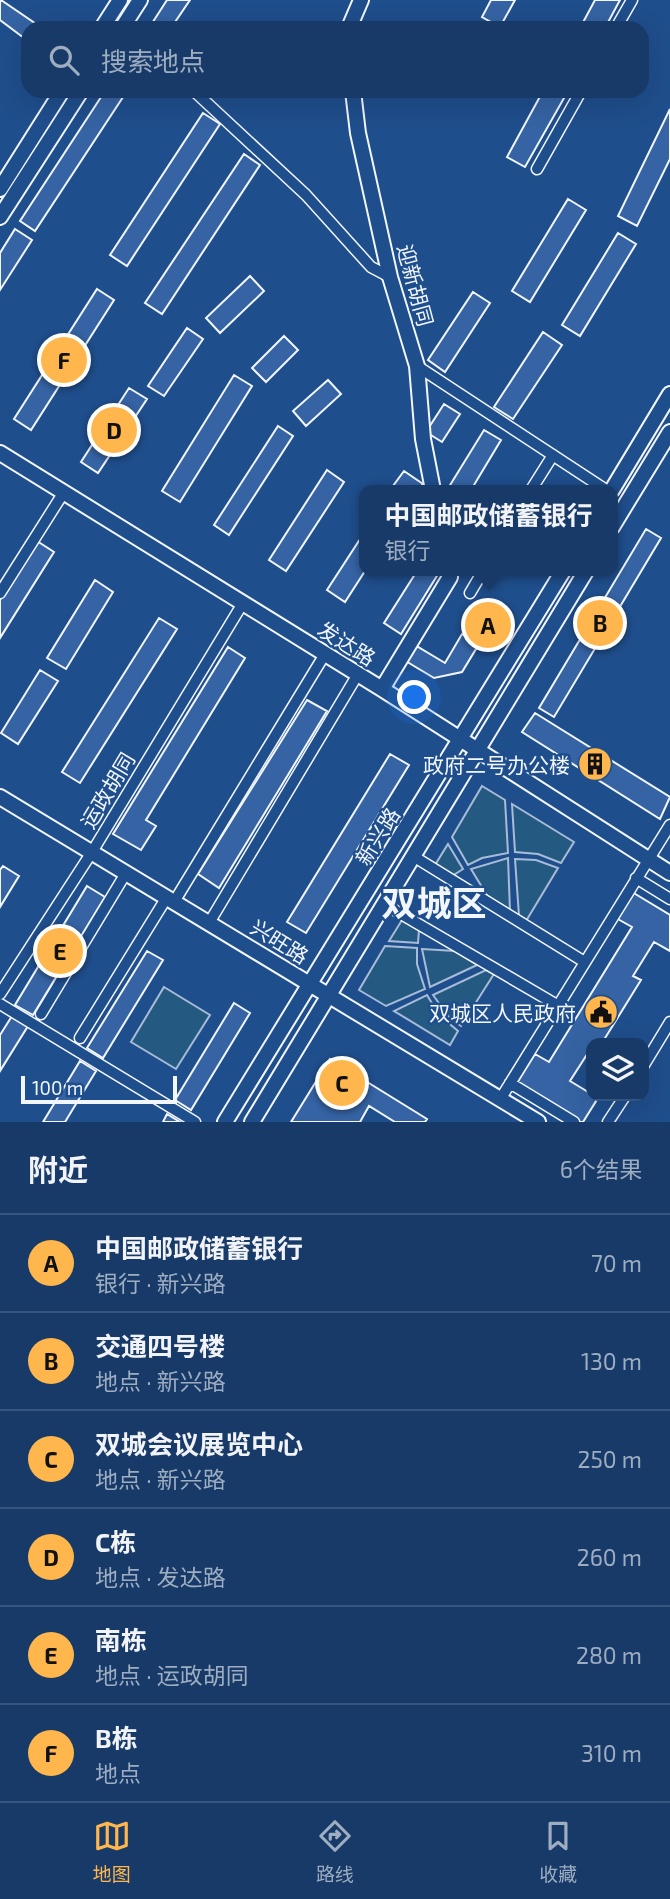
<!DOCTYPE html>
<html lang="zh">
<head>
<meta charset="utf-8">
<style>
	body { margin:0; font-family:"Exo 2","Noto Sans SC",sans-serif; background:#244571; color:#f1f3f6 }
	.controls { position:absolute; right:21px; bottom:21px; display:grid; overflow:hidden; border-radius:14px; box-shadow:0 7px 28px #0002 }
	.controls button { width:63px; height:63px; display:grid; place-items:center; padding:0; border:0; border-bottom:2px solid #36547d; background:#173a69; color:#f1f3f6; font:35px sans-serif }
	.scale { position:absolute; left:21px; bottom:18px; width:156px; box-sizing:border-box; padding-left:7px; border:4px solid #f2f6ff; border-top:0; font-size:19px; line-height:24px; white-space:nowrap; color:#f2f6ff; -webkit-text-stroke:5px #1f4e8c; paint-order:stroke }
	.you { position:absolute; left:415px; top:698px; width:24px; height:24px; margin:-18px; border:5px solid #fff; border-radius:50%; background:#1a73e8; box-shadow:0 0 0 10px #1a73e833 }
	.badge { display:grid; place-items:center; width:46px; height:46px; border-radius:50%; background:#ffb74d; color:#111; font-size:23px; font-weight:700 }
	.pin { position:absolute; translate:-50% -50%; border:4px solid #fff; box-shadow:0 2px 7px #0006 }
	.popup { position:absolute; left:359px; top:485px; width:259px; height:91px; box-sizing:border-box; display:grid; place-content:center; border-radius:14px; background:#173a69; filter:drop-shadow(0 2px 5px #0005); font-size:23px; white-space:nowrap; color:#9eadc0 }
	.popup b { font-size:26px; color:#f1f3f6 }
	.popup::after { content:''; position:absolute; left:50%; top:100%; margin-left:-14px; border:14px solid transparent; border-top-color:#173a69 }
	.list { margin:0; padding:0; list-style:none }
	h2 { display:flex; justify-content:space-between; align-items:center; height:91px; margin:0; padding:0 28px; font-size:30px }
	h2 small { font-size:23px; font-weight:400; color:#9eadc0 }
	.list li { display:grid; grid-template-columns:46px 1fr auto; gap:21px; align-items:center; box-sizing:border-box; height:98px; padding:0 28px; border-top:2px solid #36547d }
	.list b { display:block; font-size:26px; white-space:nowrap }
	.list p { margin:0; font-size:23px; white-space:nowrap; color:#9eadc0 }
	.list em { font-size:23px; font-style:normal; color:#9eadc0 }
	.icon { flex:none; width:38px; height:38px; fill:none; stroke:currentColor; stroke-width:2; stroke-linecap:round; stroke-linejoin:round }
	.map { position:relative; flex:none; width:670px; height:1122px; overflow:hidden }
	.search { position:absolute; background:#173a69; box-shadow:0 7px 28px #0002; left:21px; right:21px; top:21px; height:77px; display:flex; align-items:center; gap:18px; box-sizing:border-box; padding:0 24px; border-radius:21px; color:#9eadc0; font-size:26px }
	.sheet { height:679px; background:#173a69 }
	nav { display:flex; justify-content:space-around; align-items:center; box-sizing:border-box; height:98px; border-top:2px solid #36547d; background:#173a69; font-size:19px; color:#9eadc0 }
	nav a { display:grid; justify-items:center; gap:4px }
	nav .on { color:#ffb74d }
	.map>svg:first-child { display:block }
</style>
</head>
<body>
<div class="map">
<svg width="670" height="1122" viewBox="0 0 670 1122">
	<rect width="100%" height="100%" fill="#1f4e8c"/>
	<path fill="#245a82" stroke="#a8bbd7" stroke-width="2" d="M482,786L505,800L508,853L482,858L468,865L452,837Z
		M512,804L574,842L561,863L538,854L515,852Z
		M448,844L463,869L452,876L435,865Z
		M508,858L510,911L488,897L471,869Z
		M515,859L536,860L558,868L526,921L519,916Z
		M402,920L419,930L418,943L389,941Z
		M385,946L417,948V964L425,989L386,1006L359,990Z
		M422,949L455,951L477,965L430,987Z
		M486,970L494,974L461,1026L449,1017L433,995Z
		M164,987L210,1015L176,1069L131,1042Z
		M427,995L439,1015L458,1031L450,1045L394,1011Z"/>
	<path fill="#3563a3" stroke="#f2f6ff" stroke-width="2" d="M0,0H1L42,28H28V41L0,20Z
		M167,0H190L171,28H149Z
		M491,0H515L500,27L482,17Z
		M595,0H620L605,28H580Z
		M105,91H127L35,231L20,221Z
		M543,91H568L525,167L507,157Z
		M670,109V159L637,226L618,216Z
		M203,113L220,124L127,266L110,255Z
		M244,154L260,165L162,314L145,303Z
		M568,199L586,210L530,302L512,291Z
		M15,229L32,240L0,290V253Z
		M618,233L636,244L580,336L562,325Z
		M250,276L264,291L220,333L206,318Z
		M97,289L114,300L31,430L14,419Z
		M473,292L490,303L445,372L428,360Z
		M187,328L203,339L164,396L148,386Z
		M543,332L562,345L513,419L494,407Z
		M284,336L298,350L266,382L252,368Z
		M234,375L252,386L180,502L162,491Z
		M328,380L341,394L306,426L293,411Z
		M129,388L147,399L98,473L81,462Z
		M444,404L460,414L442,442L426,432Z
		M278,426L293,436L229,535L214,525Z
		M484,430L501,440L471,490H447Z
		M327,470L344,482L286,571L269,560Z
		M404,471L423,484L418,490H390Z
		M646,529L661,538L554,717L539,708Z
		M364,533L365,571L345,602L327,590Z
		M37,541L54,552L0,638V600Z
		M417,571H440L401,634L384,623Z
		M95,580L113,592L66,669L47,658Z
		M159,618L177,629L80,783L62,772Z
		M462,634L479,644L462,672L434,678L404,660L413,644L445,663Z
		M228,647L245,658L146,820L156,826L141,850L113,834Z
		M40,670L58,681L18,744L1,733Z
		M307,700L327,711L219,888L198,874Z
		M535,713L670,797L660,819L522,732Z
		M390,754L409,765L306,933L287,922Z
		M3,866L19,876L0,907V870Z
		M87,886L105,897L33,1015L15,1005Z
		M632,892L670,915V951L654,942L633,976L641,980L602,1043H591V1060L586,1056L570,1081L598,1098L583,1122H579L517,1083L535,1054L549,1062L632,927L616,918Z
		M147,951L163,960L103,1058L87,1048Z
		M234,1003L250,1013L191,1110L175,1100Z
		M12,1016L28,1026L0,1071V1035Z
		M330,1059L427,1119L425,1122H395L369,1106L360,1122H291Z
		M80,1061L96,1071L65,1122H43Z
		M167,1114L180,1122H163Z"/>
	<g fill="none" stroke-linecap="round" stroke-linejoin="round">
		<g stroke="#f2f6ff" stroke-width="13">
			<path id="street" d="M616,28L632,0
				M194,91L306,195L371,267L390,277
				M537,169L581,91
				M417,366L606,490
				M531,490L553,455
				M0,593L64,492
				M470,593L483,571
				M413,856L583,961
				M636,878L670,899
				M174,902L325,654
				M384,904L557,1005
				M209,923L358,674
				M0,994L92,852L243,603
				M0,1004L195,1122
				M41,1014L126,873
				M80,1038L167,897
				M644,1065L670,1022
				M510,1083L574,1122
				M501,1098L670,825
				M608,1122L625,1096"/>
		</g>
		<g stroke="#f2f6ff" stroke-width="18">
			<path id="secondary" d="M349,28L361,0
				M353,91L358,133L390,277L417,366L423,439L433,490
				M0,453L382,689L670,873
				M612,490L670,394
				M612,527L670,432
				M382,689L450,577L448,571
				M0,797L538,1122
				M225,1122L563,571
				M252,1122L586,571"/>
		</g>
		<g stroke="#f2f6ff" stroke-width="18">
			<path id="primary" d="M102,28L120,0
				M122,28L140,0
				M0,189L62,91
				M0,217L81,91"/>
		</g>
		<use href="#street" stroke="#1f4e8c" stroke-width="10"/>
		<use href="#secondary" stroke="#1f4e8c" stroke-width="14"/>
		<use href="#primary" stroke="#1f4e8c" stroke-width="14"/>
	</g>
	<defs>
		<g id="building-disc" transform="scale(1.75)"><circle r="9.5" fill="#ffb74d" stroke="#1f4e8c"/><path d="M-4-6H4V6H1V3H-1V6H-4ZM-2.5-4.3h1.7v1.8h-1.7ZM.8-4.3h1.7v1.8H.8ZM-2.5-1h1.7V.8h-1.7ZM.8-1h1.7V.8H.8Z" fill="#111"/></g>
		<g id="civic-disc" transform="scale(1.75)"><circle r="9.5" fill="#ffb74d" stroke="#1f4e8c"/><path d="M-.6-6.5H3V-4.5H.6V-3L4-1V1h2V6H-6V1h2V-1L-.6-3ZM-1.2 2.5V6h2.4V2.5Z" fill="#111"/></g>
	</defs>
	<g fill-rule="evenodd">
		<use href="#building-disc" x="595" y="764"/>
		<use href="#civic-disc" x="601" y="1012"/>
	</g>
	<g text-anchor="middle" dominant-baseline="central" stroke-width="5" stroke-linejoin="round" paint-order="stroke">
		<g font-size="21" fill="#f2f6ff" stroke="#1f4e8c">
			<text transform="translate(416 285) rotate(75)">迎新胡同</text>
			<text transform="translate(347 643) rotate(32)">发达路</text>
			<text transform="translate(107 790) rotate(-59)">运政胡同</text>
			<text transform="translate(377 836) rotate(-58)">新兴路</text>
			<text transform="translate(280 941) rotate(32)">兴旺路</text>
		</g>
		<g font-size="21" fill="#f2f6ff" stroke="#1f4e8c" text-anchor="end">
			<text x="570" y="764">政府二号办公楼</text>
			<text x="576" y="1012">双城区人民政府</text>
		</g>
		<g font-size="35" font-weight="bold" fill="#f2f6ff" stroke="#1f4e8c">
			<text x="434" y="902">双城区</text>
		</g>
	</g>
</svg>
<div class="controls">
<button><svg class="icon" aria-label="layers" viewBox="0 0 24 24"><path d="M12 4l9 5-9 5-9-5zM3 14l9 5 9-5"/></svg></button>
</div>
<div class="scale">100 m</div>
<div class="you"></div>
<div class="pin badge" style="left:488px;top:625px">A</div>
<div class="popup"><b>中国邮政储蓄银行</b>银行</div>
<div class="pin badge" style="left:600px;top:623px">B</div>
<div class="pin badge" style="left:342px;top:1083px">C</div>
<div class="pin badge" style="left:114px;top:430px">D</div>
<div class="pin badge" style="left:60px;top:951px">E</div>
<div class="pin badge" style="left:64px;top:360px">F</div>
<div class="search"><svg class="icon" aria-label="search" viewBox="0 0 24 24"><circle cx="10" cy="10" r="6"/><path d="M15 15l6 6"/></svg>搜索地点</div>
</div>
<section class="sheet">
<h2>附近<small>6个结果</small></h2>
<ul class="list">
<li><span class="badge">A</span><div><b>中国邮政储蓄银行</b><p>银行 · 新兴路</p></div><em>70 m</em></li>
<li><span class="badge">B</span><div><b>交通四号楼</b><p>地点 · 新兴路</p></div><em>130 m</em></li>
<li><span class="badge">C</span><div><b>双城会议展览中心</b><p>地点 · 新兴路</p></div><em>250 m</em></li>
<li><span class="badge">D</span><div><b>C栋</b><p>地点 · 发达路</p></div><em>260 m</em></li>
<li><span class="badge">E</span><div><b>南栋</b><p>地点 · 运政胡同</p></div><em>280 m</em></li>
<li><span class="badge">F</span><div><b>B栋</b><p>地点</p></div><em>310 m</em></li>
</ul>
</section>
<nav>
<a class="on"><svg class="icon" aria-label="map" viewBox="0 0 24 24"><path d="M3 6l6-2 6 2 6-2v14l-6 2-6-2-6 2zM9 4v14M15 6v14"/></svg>地图</a>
<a><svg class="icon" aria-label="directions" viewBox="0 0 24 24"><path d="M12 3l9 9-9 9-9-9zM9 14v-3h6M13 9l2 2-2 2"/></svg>路线</a>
<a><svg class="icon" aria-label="saved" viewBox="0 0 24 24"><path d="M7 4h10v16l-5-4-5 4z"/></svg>收藏</a>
</nav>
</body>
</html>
